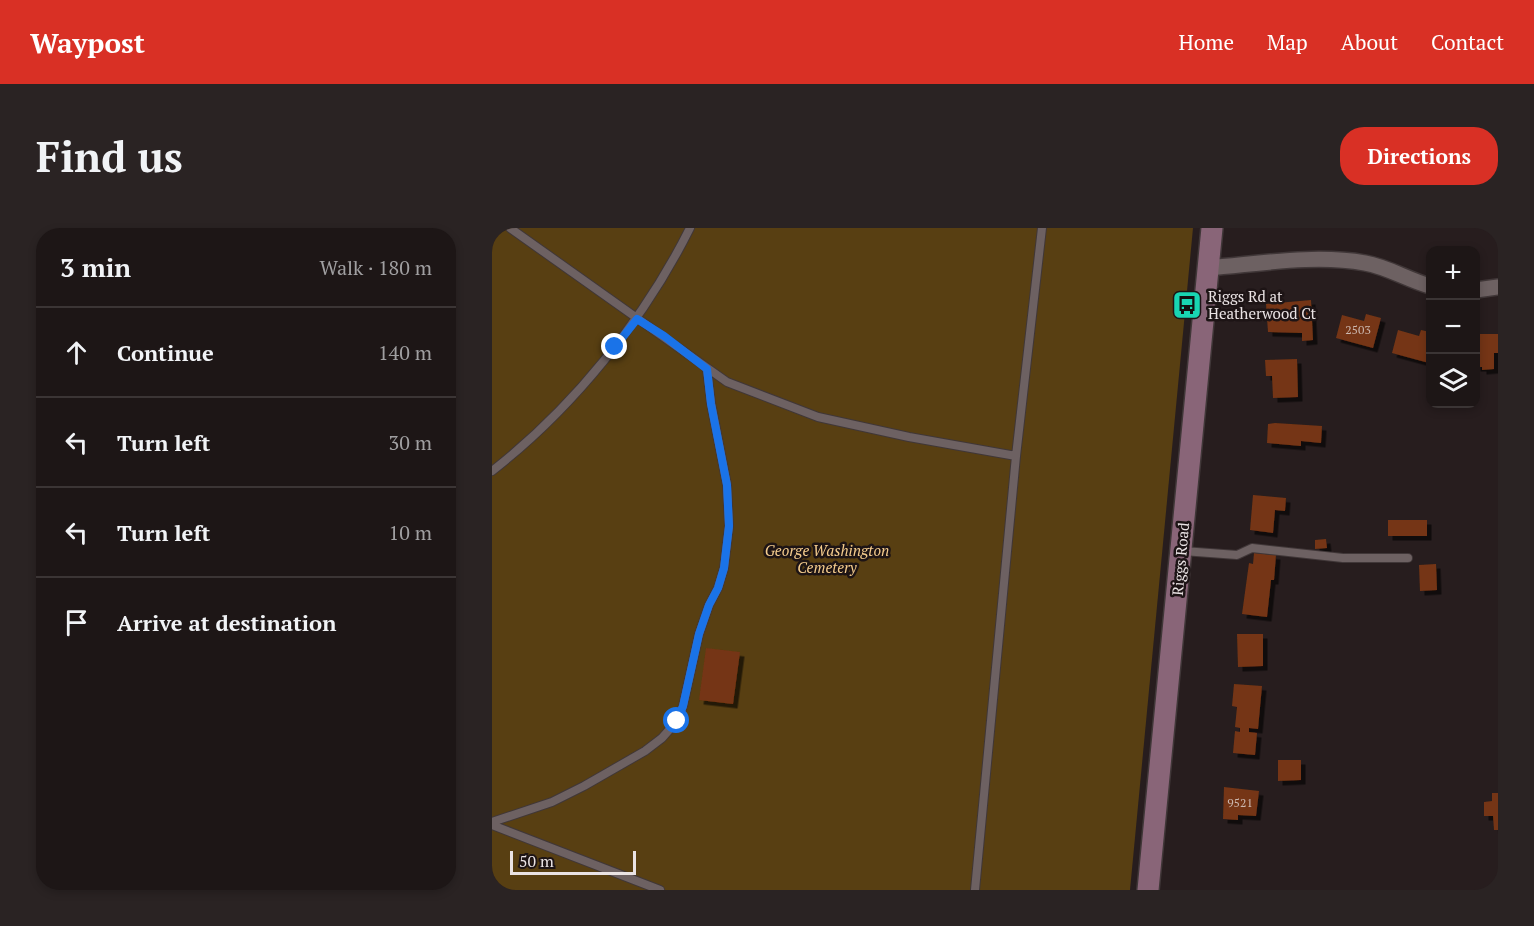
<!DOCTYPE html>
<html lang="en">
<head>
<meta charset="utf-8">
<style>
	body { margin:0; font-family:"PT Serif",serif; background:#2a2323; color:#f1f3f6 }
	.controls { position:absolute; right:18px; top:18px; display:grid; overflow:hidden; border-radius:12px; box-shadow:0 3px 9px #0003 }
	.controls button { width:54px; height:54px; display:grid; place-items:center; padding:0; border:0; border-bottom:2px solid #3b3535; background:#1d1616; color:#f1f3f6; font:30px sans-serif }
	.scale { position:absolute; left:18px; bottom:15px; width:126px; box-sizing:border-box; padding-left:6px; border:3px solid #eae3e4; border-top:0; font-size:16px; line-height:21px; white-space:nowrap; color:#eae3e4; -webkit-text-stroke:4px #1d1415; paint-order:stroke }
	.stop { position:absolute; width:18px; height:18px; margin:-14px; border:4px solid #1a73e8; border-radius:50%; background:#fff }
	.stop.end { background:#1a73e8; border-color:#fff; box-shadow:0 2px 6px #0008 }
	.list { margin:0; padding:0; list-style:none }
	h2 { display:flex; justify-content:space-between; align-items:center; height:78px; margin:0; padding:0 24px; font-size:26px }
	h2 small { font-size:20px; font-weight:400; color:#a09fa1 }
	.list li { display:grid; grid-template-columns:39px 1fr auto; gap:18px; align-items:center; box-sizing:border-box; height:90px; padding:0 24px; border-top:2px solid #3b3535 }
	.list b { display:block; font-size:22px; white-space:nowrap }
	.list em { font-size:20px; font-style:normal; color:#a09fa1 }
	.icon { flex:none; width:33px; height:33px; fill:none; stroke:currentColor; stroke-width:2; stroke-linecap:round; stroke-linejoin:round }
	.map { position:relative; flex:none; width:1006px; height:662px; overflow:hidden; border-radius:24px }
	header { display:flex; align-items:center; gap:36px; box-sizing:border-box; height:84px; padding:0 30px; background:#d93025; color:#fff }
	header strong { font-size:28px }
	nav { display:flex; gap:33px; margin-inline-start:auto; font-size:21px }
	.intro { display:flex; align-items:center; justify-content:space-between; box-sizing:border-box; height:144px; padding:0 36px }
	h1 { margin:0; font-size:42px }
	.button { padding:15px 27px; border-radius:24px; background:#d93025; color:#fff; font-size:21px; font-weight:700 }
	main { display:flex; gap:36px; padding:0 36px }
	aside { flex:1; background:#1d1616; border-radius:24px; box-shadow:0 3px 9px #0003 }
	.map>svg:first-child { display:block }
</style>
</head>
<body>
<header>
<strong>Waypost</strong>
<nav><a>Home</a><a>Map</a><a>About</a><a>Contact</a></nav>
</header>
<div class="intro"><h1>Find us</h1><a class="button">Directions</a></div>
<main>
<aside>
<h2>3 min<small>Walk · 180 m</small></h2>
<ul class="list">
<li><svg class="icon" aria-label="ahead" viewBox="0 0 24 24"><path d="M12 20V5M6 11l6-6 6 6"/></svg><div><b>Continue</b></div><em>140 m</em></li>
<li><svg class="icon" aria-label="left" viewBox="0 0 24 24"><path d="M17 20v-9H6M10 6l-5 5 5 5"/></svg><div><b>Turn left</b></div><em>30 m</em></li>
<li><svg class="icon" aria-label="left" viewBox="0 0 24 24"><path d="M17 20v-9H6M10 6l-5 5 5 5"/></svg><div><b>Turn left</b></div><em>10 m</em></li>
<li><svg class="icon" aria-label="arrive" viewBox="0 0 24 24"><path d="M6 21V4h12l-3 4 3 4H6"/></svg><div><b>Arrive at destination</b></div></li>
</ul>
</aside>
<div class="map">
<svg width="1006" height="662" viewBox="0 0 1006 662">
	<defs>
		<filter id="shadow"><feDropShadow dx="4.5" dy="4.5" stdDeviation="0" flood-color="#0009"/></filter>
	</defs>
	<rect width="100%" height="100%" fill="#271d1e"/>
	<path fill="#583f12" d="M0,0H701L638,662H0Z"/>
	<path fill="#743514" filter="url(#shadow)" d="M819,72L821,112L810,113V105L776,104L774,76Z
		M874,86L889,90L881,120L844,110L850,87L872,93Z
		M906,102L927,108L929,102L938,104L937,135L900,125Z
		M988,106H1006V125H1002V141L990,142V139H984V109H988Z
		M805,131L806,169L781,170L780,148H774L773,132Z
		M783,195L830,198L829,215L809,213V218L775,215L776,196Z
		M761,267L794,270L793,283L783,282L781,305L758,302Z
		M896,292H935V308H896Z
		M834,311L835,320L823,321V312Z
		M762,325L784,327L782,352H779L775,389L750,386L757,335L761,336Z
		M944,336L945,362L928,363L927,337Z
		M745,406H771V438L746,439Z
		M214,420L248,424L241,476L207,472Z
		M742,456L770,458L766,501L757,500V504L765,505L763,527L741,525L743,503L748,504V500L743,499L745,479L740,478Z
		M786,532H809V552L786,553Z
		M732,559L767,563L764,588L746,587V592L731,591Z
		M1000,565H1006V602H1002L1001,588H992V574L1000,573Z"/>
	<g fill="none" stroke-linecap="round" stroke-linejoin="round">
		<g stroke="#403738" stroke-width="10">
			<path id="lane" d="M18,0L235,154L326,189L417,209L524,228
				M0,243C81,180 152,92 198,0
				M691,323L745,327L760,320L851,330H916
				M0,594L60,574L92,558L153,523L170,510L185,493L191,478L207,406L217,377L226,360L232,340L237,298L235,257L219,175L215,141
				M0,597L168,662
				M483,662L524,228L550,0"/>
		</g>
		<g stroke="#403738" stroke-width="18">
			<path id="street" d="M716,40C767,36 822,26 873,35C896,39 916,52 938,58
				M984,62L1006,59"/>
		</g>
		<g stroke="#403738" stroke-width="24">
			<path id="secondary" d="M656,662L720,0"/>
		</g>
		<use href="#lane" stroke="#6d6162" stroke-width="8"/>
		<use href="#street" stroke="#6d6162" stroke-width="15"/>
		<use href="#secondary" stroke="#896578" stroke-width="21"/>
	</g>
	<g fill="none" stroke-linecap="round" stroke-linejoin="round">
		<path stroke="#1a73e8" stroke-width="8" d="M123,119L145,91L172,108L215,141L219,176L235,257L237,298L232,340L226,360L217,377L207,406L191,478L185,493"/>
	</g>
	<defs>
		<g id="bus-square" transform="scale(1.5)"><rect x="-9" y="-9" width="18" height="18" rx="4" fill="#18d5b2" stroke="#1d1415"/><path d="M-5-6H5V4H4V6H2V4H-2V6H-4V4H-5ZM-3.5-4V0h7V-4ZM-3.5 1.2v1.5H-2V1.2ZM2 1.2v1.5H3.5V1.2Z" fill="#111"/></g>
	</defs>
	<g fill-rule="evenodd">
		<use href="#bus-square" x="695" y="77"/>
	</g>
	<g text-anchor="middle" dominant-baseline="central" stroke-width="5" stroke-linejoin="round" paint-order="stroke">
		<g font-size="12" fill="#ccb8b0">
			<text x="866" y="101">2503</text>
			<text x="748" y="574">9521</text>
		</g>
		<g font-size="15" fill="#eae3e4" stroke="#1d1415" text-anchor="start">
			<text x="716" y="68">Riggs Rd at<tspan x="716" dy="17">Heatherwood Ct</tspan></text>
		</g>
		<g font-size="15" font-style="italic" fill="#f5cc8d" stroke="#1d1415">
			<text x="335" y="322">George Washington<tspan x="335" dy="17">Cemetery</tspan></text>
		</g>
		<g font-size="15" fill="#eae3e4" stroke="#1d1415">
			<text transform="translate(688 331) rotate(-85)">Riggs Road</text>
		</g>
	</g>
</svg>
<div class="controls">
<button>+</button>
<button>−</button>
<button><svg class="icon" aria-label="layers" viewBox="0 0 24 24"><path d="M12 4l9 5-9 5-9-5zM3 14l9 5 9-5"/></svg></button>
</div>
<div class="scale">50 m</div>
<div class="stop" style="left:185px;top:493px"></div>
<div class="stop end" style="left:123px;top:119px"></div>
</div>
</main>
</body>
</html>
